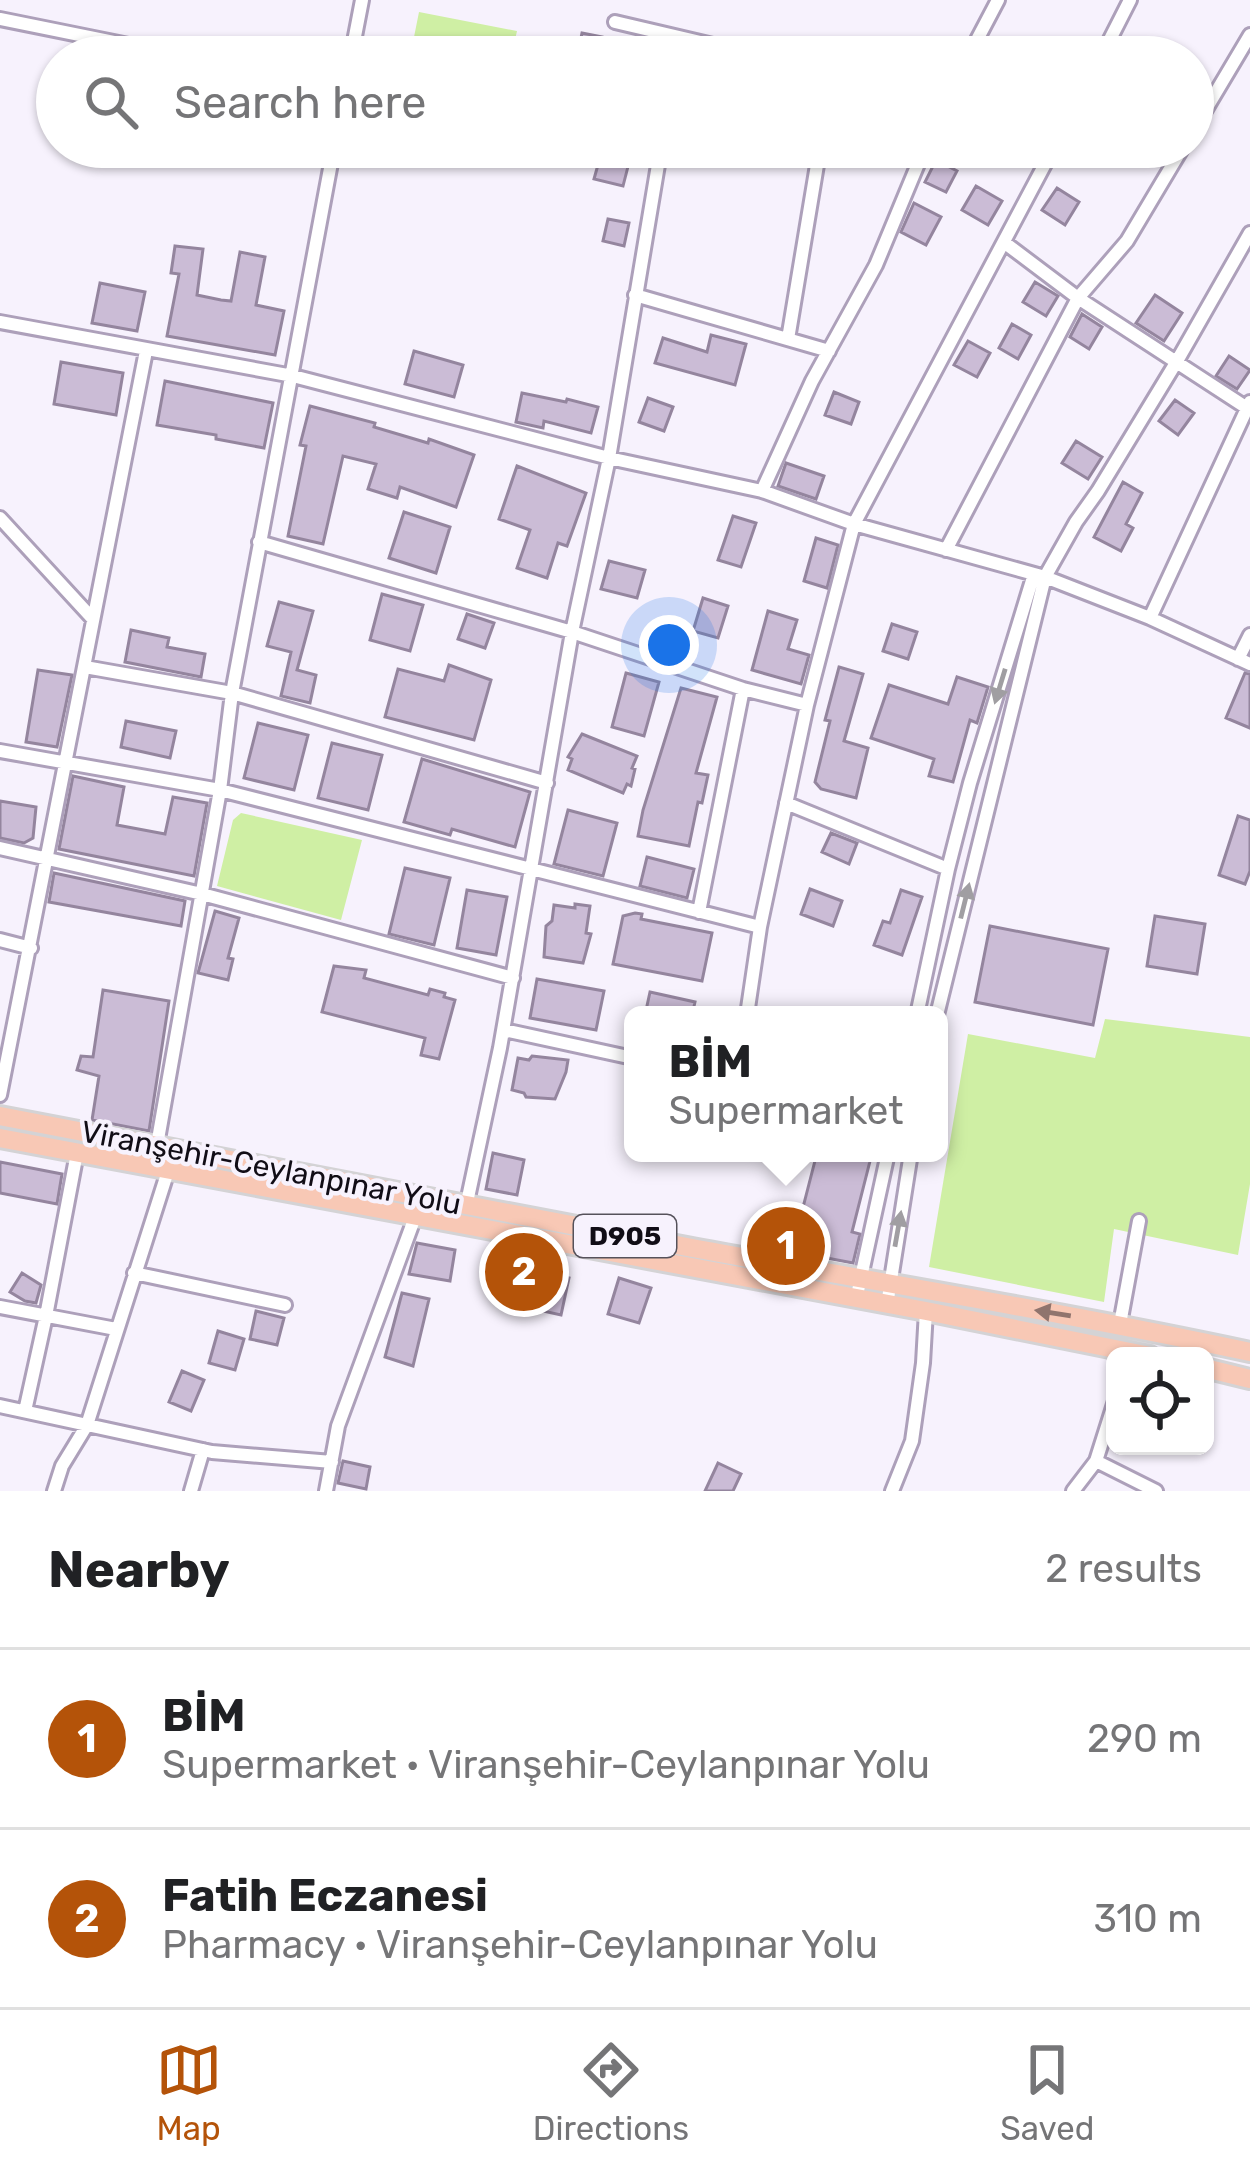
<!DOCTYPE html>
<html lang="en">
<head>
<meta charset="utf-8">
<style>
	body { margin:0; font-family:Rubik,sans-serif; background:#f6f6f6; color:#202124 }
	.controls { position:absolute; right:36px; bottom:36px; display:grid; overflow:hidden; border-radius:18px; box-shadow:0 3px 9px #0004 }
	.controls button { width:108px; height:108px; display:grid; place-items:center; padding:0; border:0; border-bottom:3px solid #e0e0e0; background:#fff; color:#202124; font:60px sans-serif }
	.you { position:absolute; left:669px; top:645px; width:42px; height:42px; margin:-30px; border:9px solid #fff; border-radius:50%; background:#1a73e8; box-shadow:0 0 0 18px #1a73e833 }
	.badge { display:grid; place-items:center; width:78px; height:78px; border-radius:50%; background:#b45309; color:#fff; font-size:39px; font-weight:700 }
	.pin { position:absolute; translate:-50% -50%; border:6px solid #fff; box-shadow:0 3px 12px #0006 }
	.popup { position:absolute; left:624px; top:1006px; width:324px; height:156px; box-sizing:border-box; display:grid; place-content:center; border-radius:18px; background:#fff; filter:drop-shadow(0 3px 9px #0005); font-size:39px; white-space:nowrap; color:#757577 }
	.popup b { font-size:45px; color:#202124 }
	.popup::after { content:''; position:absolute; left:50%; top:100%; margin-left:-24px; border:24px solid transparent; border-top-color:#fff }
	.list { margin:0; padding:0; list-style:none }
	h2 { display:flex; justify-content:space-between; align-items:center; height:156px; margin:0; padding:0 48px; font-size:51px }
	h2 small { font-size:39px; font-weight:400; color:#757577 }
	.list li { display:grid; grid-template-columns:78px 1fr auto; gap:36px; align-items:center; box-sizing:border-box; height:180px; padding:0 48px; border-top:3px solid #e0e0e0 }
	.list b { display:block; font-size:45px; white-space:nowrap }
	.list p { margin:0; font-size:39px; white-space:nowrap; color:#757577 }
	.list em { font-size:39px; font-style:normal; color:#757577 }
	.icon { flex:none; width:66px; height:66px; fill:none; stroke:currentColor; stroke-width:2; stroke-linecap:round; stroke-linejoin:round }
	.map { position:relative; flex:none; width:1250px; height:1491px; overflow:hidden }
	.search { position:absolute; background:#fff; box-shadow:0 3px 9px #0004; left:36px; right:36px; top:36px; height:132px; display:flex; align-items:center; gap:30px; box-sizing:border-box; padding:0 42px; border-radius:66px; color:#757577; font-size:45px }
	.sheet { height:516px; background:#fff }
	nav { display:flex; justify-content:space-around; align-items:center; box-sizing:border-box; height:168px; border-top:3px solid #e0e0e0; background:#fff; font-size:33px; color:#757577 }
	nav a { display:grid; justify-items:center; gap:6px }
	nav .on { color:#b45309 }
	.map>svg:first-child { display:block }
</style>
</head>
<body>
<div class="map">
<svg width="1250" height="1491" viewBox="0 0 1250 1491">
	<rect width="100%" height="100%" fill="#f7f2fd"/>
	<path fill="#cfefa4" d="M419,12L517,31L511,57H410Z
		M241,813L362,840L341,920L217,886L233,820Z
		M1105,1019L1250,1037V1184L1238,1255L1114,1229L1104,1302L929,1267L968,1034L1095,1058Z"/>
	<path fill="#cbbcd6" stroke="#94859e" stroke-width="3" d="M582,33L602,37L598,57H577Z
		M603,147H633L623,186L594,179Z
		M936,160L957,171L946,192L925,182Z
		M976,186L1002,201L988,225L962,210Z
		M1057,188L1079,202L1065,225L1042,210Z
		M914,203L941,217L926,245L901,232Z
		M608,219L629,223L624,246L603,241Z
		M175,246L203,249L197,295L221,300L231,301L240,252L265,257L256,305L284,311L275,355L167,336L179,274L171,273Z
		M1035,282L1058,296L1046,316L1023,302Z
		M100,283L145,292L137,331L92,323Z
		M1155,295L1182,313L1164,341L1136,323Z
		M1082,314L1102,327L1089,349L1070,337Z
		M1012,324L1031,335L1018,359L999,348Z
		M711,335L746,344L735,385L655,363L663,338L707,352Z
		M968,341L990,353L977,377L954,365Z
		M414,351L463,365L454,397L405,384Z
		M1229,356L1250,370L1237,389L1216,376Z
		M61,362L123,373L116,415L54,404Z
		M165,381L273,403L264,448L216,439V435L157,425Z
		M834,392L859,402L851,424L825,415Z
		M522,393L566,402L567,399L598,407L591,433L544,421L543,428L516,422Z
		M648,398L673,407L664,431L639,422Z
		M1175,400L1194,413L1178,435L1159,421Z
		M310,406L375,423L374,427L428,443L429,439L474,455L456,507L400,487L397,498L368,489L376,464L343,456L323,544L288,536L306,446L300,445Z
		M1076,441L1102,457L1088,479L1062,463Z
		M786,463L824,476L816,499L778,486Z
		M517,466L586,493L567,546L558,543L547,578L517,568L530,530L499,519Z
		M1123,482L1142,493L1126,524L1133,528L1121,551L1094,537Z
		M404,512L450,527L436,573L389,558Z
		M733,516L756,523L741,567L718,560Z
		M816,538L838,545L827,588L804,581Z
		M609,561L645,570L637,598L601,589Z
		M382,594L423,605L410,651L370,640Z
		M703,598L728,606L718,638L693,631Z
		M279,602L313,611L297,670L316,675L310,703L281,696L291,652L267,646Z
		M768,611L797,620L788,649L809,655L801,684L752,670Z
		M467,614L494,623L485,648L458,639Z
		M892,624L917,632L908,659L883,651Z
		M131,630L169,638L167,647L205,654L201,677L125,662Z
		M449,665L491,680L474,740L385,717L398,669L444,681Z
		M839,667L863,674L844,741L868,748L856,798L821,789L815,782L830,721L825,720Z
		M38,670L72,675L57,747L26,742Z
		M626,673L659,682L644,736L612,727Z
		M1245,673L1250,674V728L1226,718Z
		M957,677L988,687L977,723L970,720L953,782L929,776L934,759L871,738L889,685L948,704Z
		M681,688L717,697L696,773L708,775L702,803L698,802L689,846L638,836L643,810Z
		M126,721L176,731L170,758L121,747Z
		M258,723L308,735L294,790L244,778Z
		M582,734L637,756L632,768L635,769L631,786L627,784L623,793L568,770L572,759L568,757Z
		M332,743L382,755L368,810L318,798Z
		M422,759L530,792L515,847L452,829L450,835L404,822Z
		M73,776L124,787L117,825L165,834L173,797L207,803L194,876L59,849Z
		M0,801L36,807L33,838L24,843L0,838Z
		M568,810L617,823L603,876L554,864Z
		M1238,816L1250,820V871L1245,884L1219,875Z
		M831,833L857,843L849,864L822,852Z
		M647,857L694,869L687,898L640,886Z
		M405,868L450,878L434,945L389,934Z
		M54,873L185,901L181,926L49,902Z
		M810,889L842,901L833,926L801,914Z
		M467,890L507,897L496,955L457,948Z
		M901,890L922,897L902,955L874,945L883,921L890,923Z
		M575,904L590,906L586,933L591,934L583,963L544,957L546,926L552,921L554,905L575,908Z
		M215,911L239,918L228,958L233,959L228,980L198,973Z
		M635,913L642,914L641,919L712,933L702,981L613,964L623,916Z
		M1155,916L1205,924L1197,974L1147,966Z
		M990,926L1108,949L1093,1025L975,1002Z
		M334,966L366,970L364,978L428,995L430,989L445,993L444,997L455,1000L439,1059L421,1055L425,1038L322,1012Z
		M537,979L604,991L596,1030L530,1018Z
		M103,990L169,1001L149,1131L92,1120L99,1076L77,1070L81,1056L93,1057Z
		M650,992L695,1002L692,1015H645Z
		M532,1056L568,1060L566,1072L555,1099L526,1097L524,1093L512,1090L518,1058L529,1060Z
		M493,1153L524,1160L517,1195L486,1189Z
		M817,1153H838L870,1161L852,1232L860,1234L853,1263L764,1246L772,1212L800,1219Z
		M0,1162L62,1174L57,1204L0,1193Z
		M417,1243L455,1250L450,1281L409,1274Z
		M510,1266L569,1278L561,1315L502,1302Z
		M22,1273L41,1285L36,1303L25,1301L10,1292Z
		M619,1278L651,1288L639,1323L608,1314Z
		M402,1293L429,1299L413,1366L385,1357Z
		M256,1311L284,1318L277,1345L250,1339Z
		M218,1331L244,1339L235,1370L209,1363Z
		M182,1371L204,1380L191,1411L169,1402Z
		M343,1461L370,1467L366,1489L338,1483Z
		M718,1463L741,1474L733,1491H705Z"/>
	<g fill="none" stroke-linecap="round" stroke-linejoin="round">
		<g stroke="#ada0ba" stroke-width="18">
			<path id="minor" d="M0,19L188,57
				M615,22L764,57
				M351,57L362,0
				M968,57L998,0
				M1101,57L1130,0
				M1193,131L1250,35
				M1005,243L1078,298L1250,410
				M635,295L829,351
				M0,322L293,376L609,458L762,491L854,524L1045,577L1150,618L1250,664
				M788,339L820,147
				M762,491L812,381L876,265L925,147
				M0,518L92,618
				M259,542L572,632L743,689L807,705
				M946,550L1078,298L1127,241L1183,147
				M1150,618L1250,402
				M1238,659L1250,635
				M85,667L232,693L547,783
				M0,751L220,790L760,927
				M786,803L948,869
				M0,848L202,894L513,978
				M699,912L743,689
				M0,940L31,948
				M747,1015L760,927L807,705L854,524L1054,147
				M917,1015L948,869L970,783L1034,574
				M937,1015L1045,577L1076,522L1098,491L1177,361L1250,233
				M504,1030L633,1058
				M0,1095L146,351
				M157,1145L220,790L232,693L334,147
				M466,1207L500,1048L572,632L609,458L661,147
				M134,1273L285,1305
				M856,1300L888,1153
				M887,1305L911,1153
				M0,1307L116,1329
				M1120,1324L1139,1221
				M0,1406L212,1452L332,1462
				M25,1411L46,1316L77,1153
				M1096,1461L1156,1491
				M54,1491L62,1466L87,1425L168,1171
				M191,1491L203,1450
				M326,1491L338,1426L415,1217
				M892,1491L912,1441L923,1363L926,1311
				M1073,1491L1096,1461L1115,1401"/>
		</g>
		<g stroke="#d4d3d5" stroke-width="24">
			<path id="primary" d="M0,1116C229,1159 458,1205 687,1247C875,1282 1063,1312 1250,1352
				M0,1138L926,1311L1150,1356
				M1205,1368L1250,1379"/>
		</g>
		<use href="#minor" stroke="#fff" stroke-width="12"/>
		<use href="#primary" stroke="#f8c8b5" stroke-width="18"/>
	</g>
	<defs><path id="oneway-solid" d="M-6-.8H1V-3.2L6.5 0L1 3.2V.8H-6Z" transform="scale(3)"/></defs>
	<g fill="#a09ea2">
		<use href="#oneway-solid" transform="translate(1000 686) rotate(107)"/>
		<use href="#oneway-solid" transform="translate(965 901) rotate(-76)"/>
		<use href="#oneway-solid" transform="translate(898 1229) rotate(-80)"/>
	</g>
	<use fill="#90746d" href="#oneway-solid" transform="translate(1053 1313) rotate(-171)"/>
	<g text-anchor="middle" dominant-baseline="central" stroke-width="9" stroke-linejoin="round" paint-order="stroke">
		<rect fill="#f7f2fd" stroke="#56525b" stroke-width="3" x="574" y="1215" width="102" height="42" rx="9"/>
		<g font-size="27" font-weight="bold" fill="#110d16">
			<text x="625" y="1236">D905</text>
		</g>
		<g font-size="30" fill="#110d16" stroke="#f7f2fd">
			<text transform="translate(271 1168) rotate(11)">Viranşehir-Ceylanpınar Yolu</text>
		</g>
	</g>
</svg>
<div class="controls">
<button><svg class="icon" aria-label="locate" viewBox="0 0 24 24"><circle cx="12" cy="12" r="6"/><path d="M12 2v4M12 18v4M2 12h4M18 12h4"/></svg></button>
</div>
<div class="you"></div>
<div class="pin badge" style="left:786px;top:1246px">1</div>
<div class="popup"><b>BİM</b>Supermarket</div>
<div class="pin badge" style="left:524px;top:1272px">2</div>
<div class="search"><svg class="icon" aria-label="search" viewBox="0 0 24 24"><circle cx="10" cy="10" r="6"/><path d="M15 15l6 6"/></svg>Search here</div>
</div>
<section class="sheet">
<h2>Nearby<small>2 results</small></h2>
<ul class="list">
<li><span class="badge">1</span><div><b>BİM</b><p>Supermarket · Viranşehir-Ceylanpınar Yolu</p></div><em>290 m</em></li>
<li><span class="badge">2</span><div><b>Fatih Eczanesi</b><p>Pharmacy · Viranşehir-Ceylanpınar Yolu</p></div><em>310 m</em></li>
</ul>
</section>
<nav>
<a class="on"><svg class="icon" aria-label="map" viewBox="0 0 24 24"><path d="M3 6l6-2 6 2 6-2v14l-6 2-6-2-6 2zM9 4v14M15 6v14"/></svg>Map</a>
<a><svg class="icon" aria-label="directions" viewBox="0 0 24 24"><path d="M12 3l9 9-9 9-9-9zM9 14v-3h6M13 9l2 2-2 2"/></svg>Directions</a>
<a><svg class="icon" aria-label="saved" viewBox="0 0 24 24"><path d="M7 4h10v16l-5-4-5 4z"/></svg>Saved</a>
</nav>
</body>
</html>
